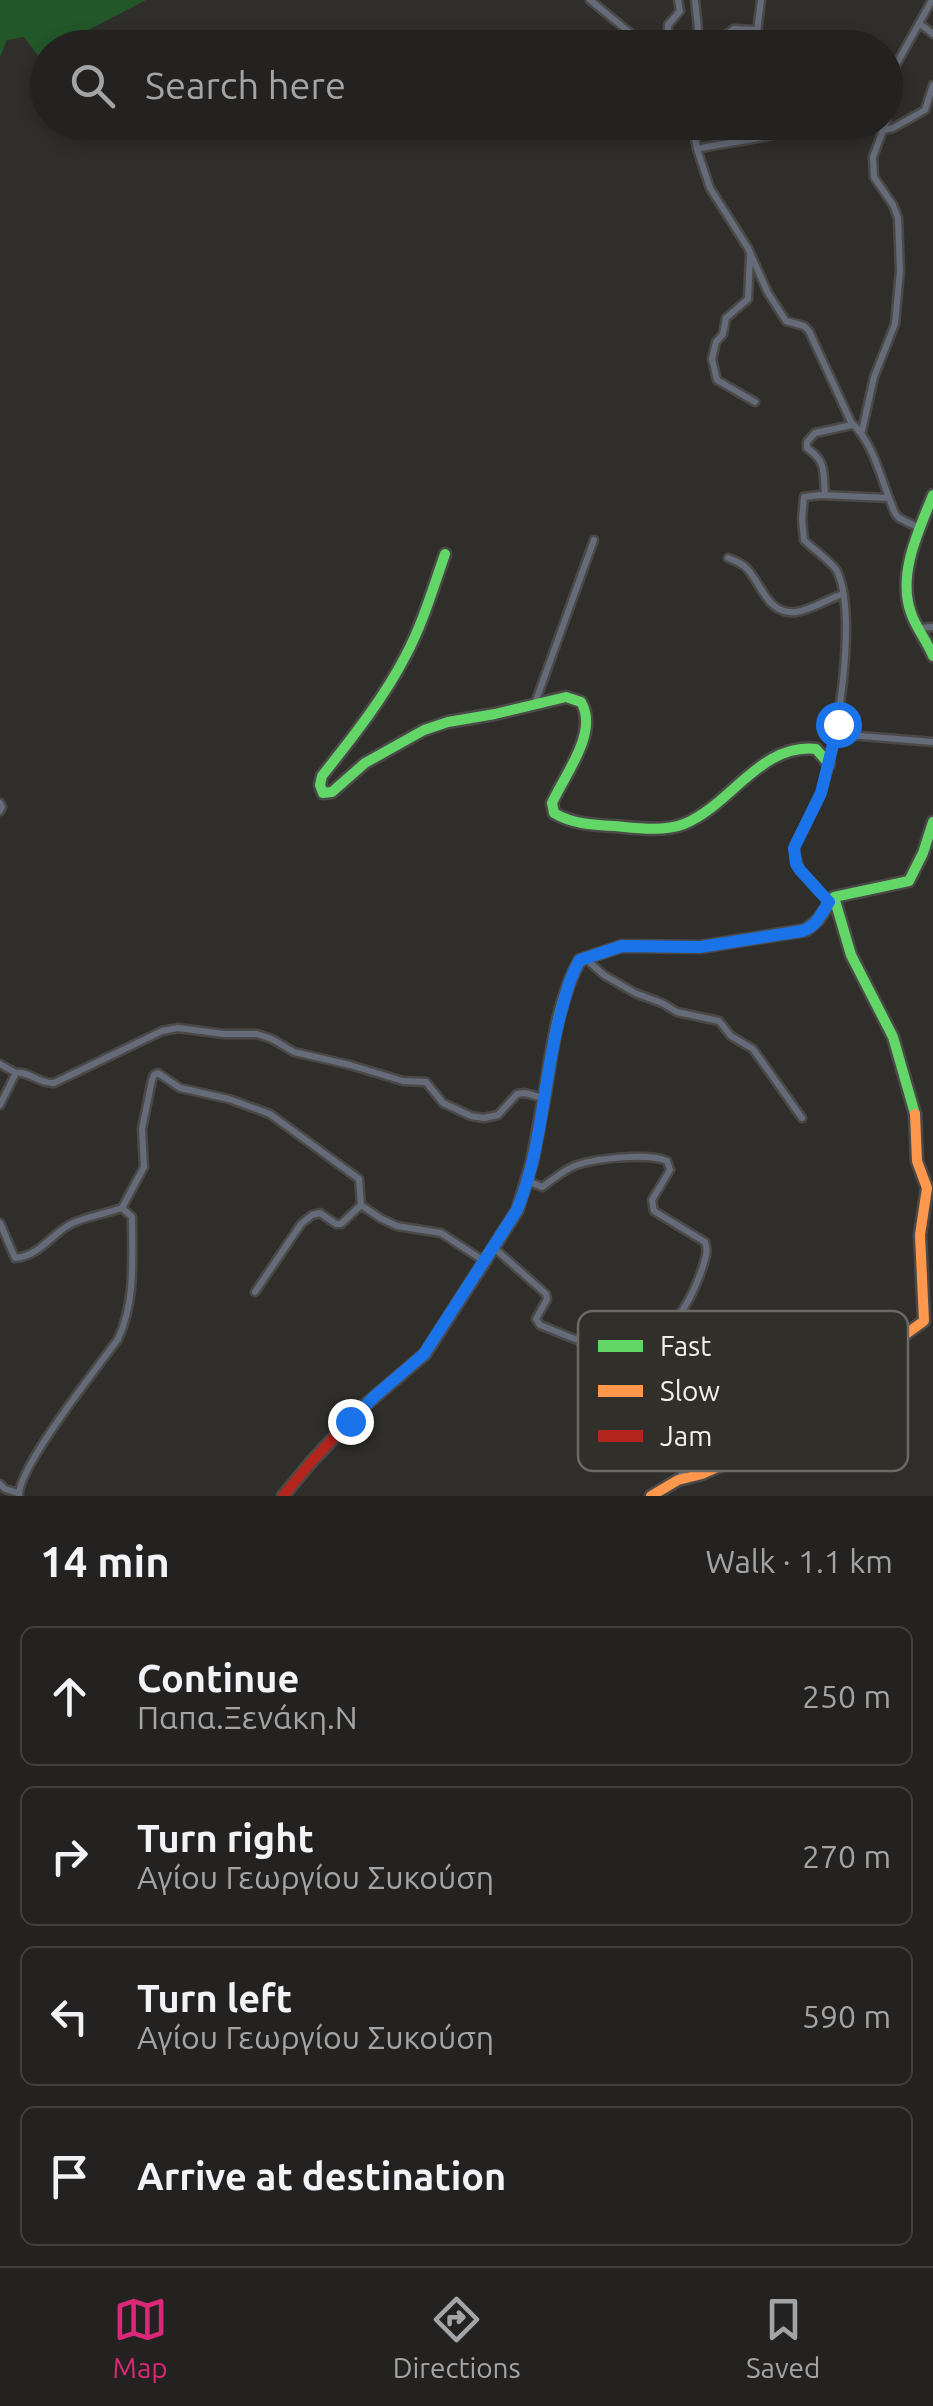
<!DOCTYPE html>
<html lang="en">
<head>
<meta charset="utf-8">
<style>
	body { margin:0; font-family:Ubuntu,sans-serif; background:#302f2d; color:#f1f3f6 }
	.stop { position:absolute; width:30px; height:30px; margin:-22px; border:8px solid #1a73e8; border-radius:50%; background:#fff }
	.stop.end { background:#1a73e8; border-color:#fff; box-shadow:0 2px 10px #0008 }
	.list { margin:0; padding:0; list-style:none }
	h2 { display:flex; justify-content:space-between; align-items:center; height:130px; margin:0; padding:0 40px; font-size:42px }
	h2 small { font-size:32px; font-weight:400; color:#a3a4a5 }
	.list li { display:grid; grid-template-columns:65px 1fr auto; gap:30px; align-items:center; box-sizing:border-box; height:140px; margin:0 20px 20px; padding:0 20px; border:2px solid #413f3e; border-radius:15px }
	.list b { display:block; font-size:38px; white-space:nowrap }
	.list p { margin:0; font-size:32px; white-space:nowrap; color:#a3a4a5 }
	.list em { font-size:32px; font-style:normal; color:#a3a4a5 }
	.icon { flex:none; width:55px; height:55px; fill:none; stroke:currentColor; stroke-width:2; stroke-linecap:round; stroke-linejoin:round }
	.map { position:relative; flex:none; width:933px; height:1496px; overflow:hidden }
	.search { position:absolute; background:#242220; box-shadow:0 5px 15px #0003; left:30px; right:30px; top:30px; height:110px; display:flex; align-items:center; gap:25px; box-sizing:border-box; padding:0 35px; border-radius:55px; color:#a3a4a5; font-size:38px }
	.sheet { height:770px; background:#242220 }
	nav { display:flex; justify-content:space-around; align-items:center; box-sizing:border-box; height:140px; border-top:2px solid #413f3e; background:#242220; font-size:28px; color:#a3a4a5 }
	nav a { display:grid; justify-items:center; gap:5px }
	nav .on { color:#db2777 }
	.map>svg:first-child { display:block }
</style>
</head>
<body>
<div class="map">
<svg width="933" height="1496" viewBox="0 0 933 1496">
	<rect width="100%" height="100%" fill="#302e2b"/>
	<path fill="#225729" d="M0,0H146L56,47L48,48L47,52L39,57L24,37L7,40L0,57Z"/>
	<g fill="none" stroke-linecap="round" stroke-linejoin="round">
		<g stroke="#4a4947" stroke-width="11">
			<path id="street" d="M590,0L634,36L663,48
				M695,0L700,48
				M919,23L933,34
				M667,48L668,25L680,11L678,0
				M722,48L726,35L734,29L756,30
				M755,48L761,0
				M692,122L697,149L710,188L748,248L768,293L786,321L804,326L809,331L851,422C876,446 881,482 895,513L899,518L919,528
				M884,130L893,128L925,110L933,85
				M697,149C725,142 785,138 806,122
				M750,255L748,299L726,318L723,334L716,342L712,359L717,380L755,402
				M862,431L874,377L895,324L900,271L898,218L893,205L874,177L873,157L886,122L890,76L932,0
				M825,495C823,472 827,462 807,448V442L815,433L852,425
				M728,558C736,561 744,564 749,571C763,588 769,615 796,612C812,610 827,599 843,594
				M920,628L933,627
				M535,703L594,540
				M837,734L933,742
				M0,803L2,807L0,811
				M829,902L800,871L794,848C801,829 814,812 821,793C837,747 858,615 837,571C832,562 813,549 804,540L802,519L804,497L820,495L889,498
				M586,959L604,975L635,993L662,1003L677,1012L719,1021L731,1036L753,1049L802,1118
				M0,1064L16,1073
				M0,1105L16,1073C29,1071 39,1084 54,1083L162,1031L178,1028L224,1034H257L272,1039L294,1052L350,1065L403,1081L426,1082L443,1103L471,1116L484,1118L498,1115L517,1094L525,1093L543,1098
				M528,1181L542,1187C553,1180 564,1169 577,1165C598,1158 648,1153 667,1161L670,1170L652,1200L654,1211L705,1242C708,1251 706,1256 703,1266C689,1309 674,1322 646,1355C669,1371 704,1395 705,1426L679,1479
				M122,1208L144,1167L142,1129L152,1080L154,1075L158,1073L180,1088L229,1099L270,1114L359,1179L361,1205L380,1218L397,1226L441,1233L484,1261
				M0,1223L15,1258C39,1256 50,1236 69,1225C80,1218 108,1213 122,1208L132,1217C132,1257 136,1301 118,1339C98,1367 17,1468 19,1496
				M493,1247L546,1294L547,1299L536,1319L540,1325C558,1332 577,1341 596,1346C615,1351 628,1345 646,1355
				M255,1292L301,1224L312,1215L320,1213L336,1224H341L361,1205
				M0,1484L5,1489L18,1493"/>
		</g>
		<g stroke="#4a4947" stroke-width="15">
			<path id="fast" d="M933,495C919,530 897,574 911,613C916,628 927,641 933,656
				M445,554C433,588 423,623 406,655C384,698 352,738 322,776L320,785L323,793L332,792L365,763L424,730L448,722L495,714L566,697L581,702C599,732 565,774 552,803L554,813C572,824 594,825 614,826C636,828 663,832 684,824C731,805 760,743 816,749L829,764
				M834,897L851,955L893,1037L915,1114
				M545,1093C552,1049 558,999 580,960L622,946L700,947L806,930L818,920L834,897L909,881L923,853L933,822"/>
		</g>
		<g stroke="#4a4947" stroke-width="15">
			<path id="slow" d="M651,1496L678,1480L702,1474L744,1455L777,1444L881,1352L924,1321L920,1235L927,1188L917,1161L915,1114"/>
		</g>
		<g stroke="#4a4947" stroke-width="15">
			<path id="jam" d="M283,1496L312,1461L364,1406L425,1354L517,1211L532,1162L545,1093"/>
		</g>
		<use href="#street" stroke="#666b79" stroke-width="6"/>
		<use href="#fast" stroke="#63d668" stroke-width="10"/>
		<use href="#slow" stroke="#ff974d" stroke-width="10"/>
		<use href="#jam" stroke="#b3261e" stroke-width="10"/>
	</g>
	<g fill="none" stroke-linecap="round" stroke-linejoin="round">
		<path stroke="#1a73e8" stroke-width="12" d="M350,1421L375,1396L424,1354L517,1210C543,1148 543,1077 561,1012C566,994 570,976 580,960L622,946L700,947L802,931C817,926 820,915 829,902L800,870L796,864L794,848L821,793L838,724"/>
	</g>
	<rect x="578" y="1311" width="330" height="160" rx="15" fill="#312f2a" stroke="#6b6965" stroke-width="2.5"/>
	<rect x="598" y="1340" width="45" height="12" fill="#63d668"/>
	<rect x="598" y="1385" width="45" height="12" fill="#ff974d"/>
	<rect x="598" y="1430" width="45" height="12" fill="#b3261e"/>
	<g font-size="28" fill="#f3f1ee">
		<text x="660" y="1356">Fast</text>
		<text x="660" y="1401">Slow</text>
		<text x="660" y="1446">Jam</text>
	</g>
</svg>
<div class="stop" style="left:838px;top:724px"></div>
<div class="stop end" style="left:350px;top:1421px"></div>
<div class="search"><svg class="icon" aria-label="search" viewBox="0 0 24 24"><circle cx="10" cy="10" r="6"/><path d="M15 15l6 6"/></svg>Search here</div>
</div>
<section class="sheet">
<h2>14 min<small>Walk · 1.1 km</small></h2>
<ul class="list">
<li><svg class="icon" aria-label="ahead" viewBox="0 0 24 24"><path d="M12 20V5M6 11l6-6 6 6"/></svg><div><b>Continue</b><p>Παπα.Ξενάκη.Ν</p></div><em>250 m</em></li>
<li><svg class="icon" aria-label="right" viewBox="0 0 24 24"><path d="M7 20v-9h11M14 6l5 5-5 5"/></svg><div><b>Turn right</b><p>Αγίου Γεωργίου Συκούση</p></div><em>270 m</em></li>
<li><svg class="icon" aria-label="left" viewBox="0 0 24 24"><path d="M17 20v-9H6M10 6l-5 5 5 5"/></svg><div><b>Turn left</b><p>Αγίου Γεωργίου Συκούση</p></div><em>590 m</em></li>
<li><svg class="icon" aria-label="arrive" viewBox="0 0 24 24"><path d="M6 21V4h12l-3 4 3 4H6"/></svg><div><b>Arrive at destination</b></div></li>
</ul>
</section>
<nav>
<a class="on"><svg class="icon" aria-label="map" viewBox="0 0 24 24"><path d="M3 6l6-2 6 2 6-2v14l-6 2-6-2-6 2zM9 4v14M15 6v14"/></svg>Map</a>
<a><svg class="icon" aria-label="directions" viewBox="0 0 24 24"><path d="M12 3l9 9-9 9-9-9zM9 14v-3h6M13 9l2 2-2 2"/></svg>Directions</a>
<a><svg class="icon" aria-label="saved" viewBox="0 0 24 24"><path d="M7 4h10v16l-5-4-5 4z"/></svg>Saved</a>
</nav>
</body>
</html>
